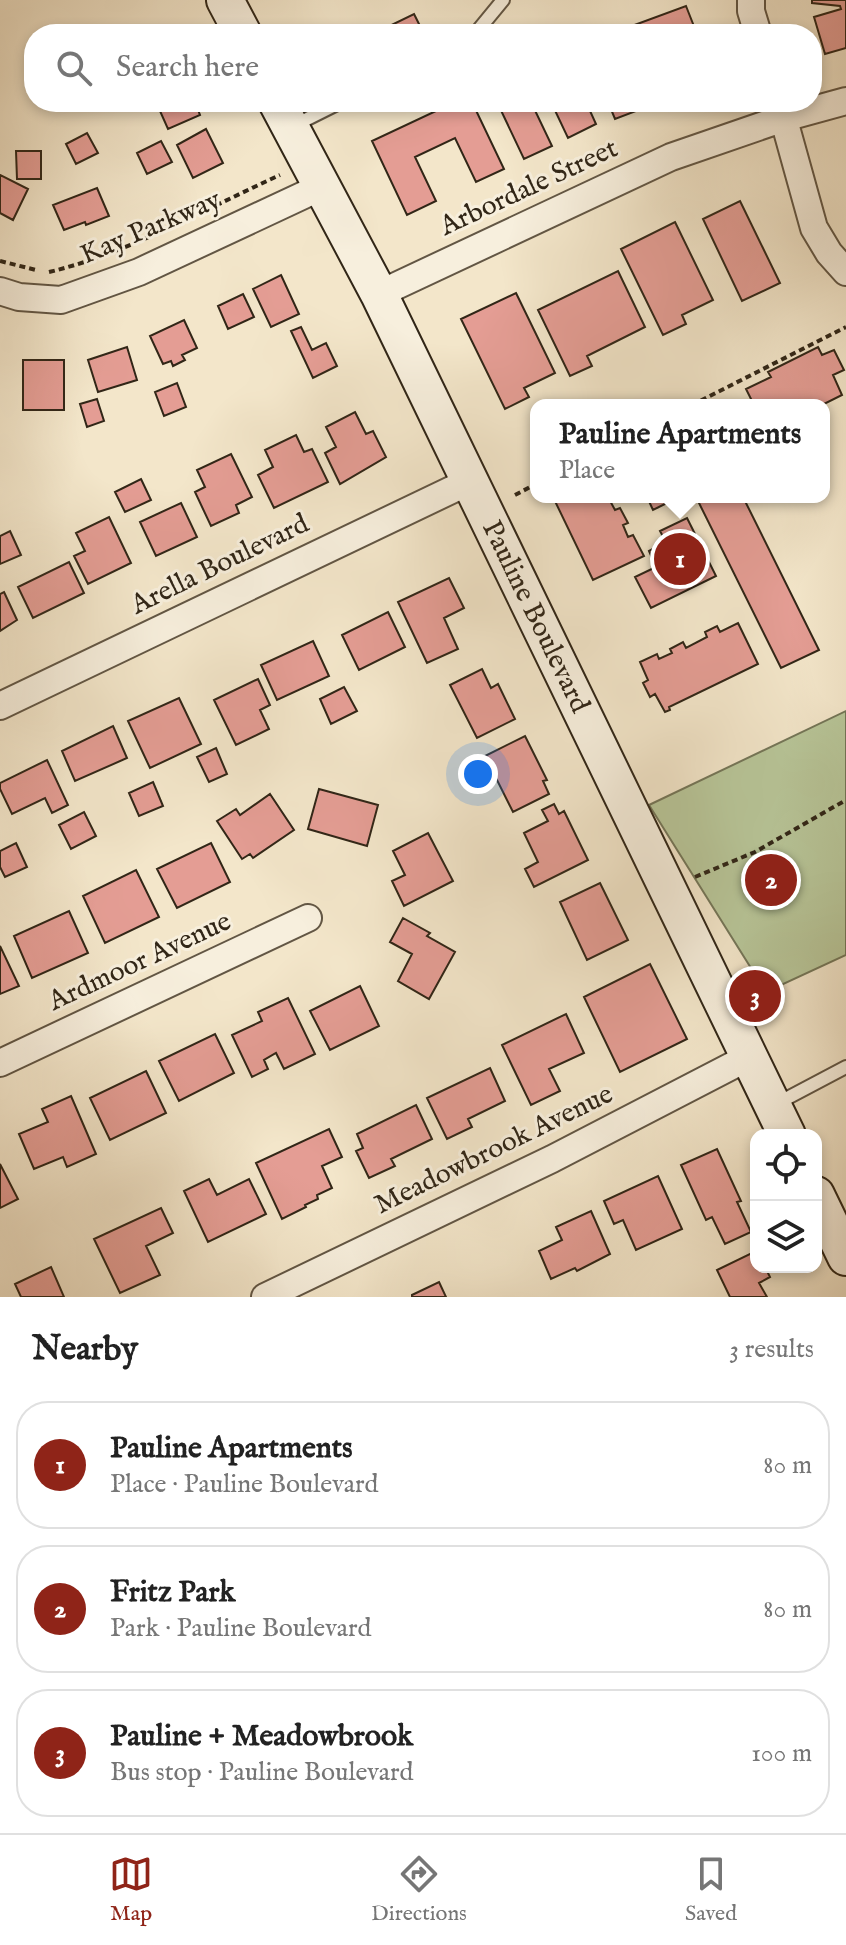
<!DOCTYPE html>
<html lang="en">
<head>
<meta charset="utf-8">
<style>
	body { margin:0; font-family:"IM FELL English",serif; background:#f2f2f2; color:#222 }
	.controls { position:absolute; right:24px; bottom:24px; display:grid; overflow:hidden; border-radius:16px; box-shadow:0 4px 12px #0003 }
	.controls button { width:72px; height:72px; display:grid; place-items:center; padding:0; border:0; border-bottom:2px solid #e0e0e0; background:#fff; color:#222; font:40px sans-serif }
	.you { position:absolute; left:478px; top:774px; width:28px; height:28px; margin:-20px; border:6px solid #fff; border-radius:50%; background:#1a73e8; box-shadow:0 0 0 12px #1a73e833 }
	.badge { display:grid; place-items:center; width:52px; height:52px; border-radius:50%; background:#8f2418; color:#fff; font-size:26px; font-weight:700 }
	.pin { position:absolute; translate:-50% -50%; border:4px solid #fff; box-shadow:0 2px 8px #0006 }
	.popup { position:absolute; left:530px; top:399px; width:300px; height:104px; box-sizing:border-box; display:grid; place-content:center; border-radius:16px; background:#fff; filter:drop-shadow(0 2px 6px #0005); font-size:26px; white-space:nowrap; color:#767676 }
	.popup b { font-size:30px; color:#222 }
	.popup::after { content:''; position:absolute; left:50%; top:100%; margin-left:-16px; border:16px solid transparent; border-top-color:#fff }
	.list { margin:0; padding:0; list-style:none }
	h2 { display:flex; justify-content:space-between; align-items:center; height:104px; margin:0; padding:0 32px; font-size:34px }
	h2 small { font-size:26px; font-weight:400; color:#767676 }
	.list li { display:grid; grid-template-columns:52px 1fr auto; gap:24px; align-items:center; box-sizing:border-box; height:128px; margin:0 16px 16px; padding:0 16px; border:2px solid #e0e0e0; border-radius:32px }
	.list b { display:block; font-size:30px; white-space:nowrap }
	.list p { margin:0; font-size:26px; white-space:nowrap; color:#767676 }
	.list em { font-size:26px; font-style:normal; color:#767676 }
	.icon { flex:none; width:44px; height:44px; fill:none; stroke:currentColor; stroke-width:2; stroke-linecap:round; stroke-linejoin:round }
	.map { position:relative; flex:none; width:846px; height:1297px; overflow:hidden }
	.search { position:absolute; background:#fff; box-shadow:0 4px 12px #0003; left:24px; right:24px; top:24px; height:88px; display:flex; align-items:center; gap:20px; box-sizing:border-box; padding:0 28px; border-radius:32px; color:#767676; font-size:30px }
	.sheet { height:536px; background:#fff }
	nav { display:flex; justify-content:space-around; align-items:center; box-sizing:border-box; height:112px; border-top:2px solid #e0e0e0; background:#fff; font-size:22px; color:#767676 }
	nav a { display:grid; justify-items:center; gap:4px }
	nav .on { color:#8f2418 }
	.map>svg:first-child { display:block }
</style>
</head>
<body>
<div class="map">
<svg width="846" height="1297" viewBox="0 0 846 1297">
	<rect width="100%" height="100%" fill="#f3e6ca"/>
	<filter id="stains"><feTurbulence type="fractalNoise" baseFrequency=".0025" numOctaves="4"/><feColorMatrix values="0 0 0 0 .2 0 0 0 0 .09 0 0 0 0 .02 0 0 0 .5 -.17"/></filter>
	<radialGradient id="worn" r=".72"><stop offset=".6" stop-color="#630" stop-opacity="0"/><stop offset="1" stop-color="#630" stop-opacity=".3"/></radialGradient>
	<path fill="#b8c699" stroke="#747658" stroke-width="2" d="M846,711V955L766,992L649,805Z"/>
	<path fill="#e49d94" stroke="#312617" stroke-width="2" d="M812,0H846V48L825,54L814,17L841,9L840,6L812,3Z
		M686,6L697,34H610Z
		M414,14L424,34H373Z
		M156,102H195L200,115L168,129Z
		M455,102H472L504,169L476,182L455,138L415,157L436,201L407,215L372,141Z
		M497,102H531L552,146L524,159Z
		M551,102H586L596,124L568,138Z
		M608,102H642L644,108L615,119Z
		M206,129L223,163L193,178L177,145Z
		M87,133L98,153L76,164L66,144Z
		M161,141L172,162L147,174L137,153Z
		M16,151H41V179H17Z
		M0,175L28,189L13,220L0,213Z
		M97,188L109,216L86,225L85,222L64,230L53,205Z
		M740,201L780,283L742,301L703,219Z
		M675,222L713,300L682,315L686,324L663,335L621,249Z
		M618,271L645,327L587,356L592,366L570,376L538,310Z
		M281,275L299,314L271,327L253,289Z
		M516,293L555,373L524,388L529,397L505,409L461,319Z
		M243,294L254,317L228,329L218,306Z
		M184,320L197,348L182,355L185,360L173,366L171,361L163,364L150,336Z
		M301,327L312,350L326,343L337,366L313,378L291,331Z
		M127,347L137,380L98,392L88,360Z
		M818,347L822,355L834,350L844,370L833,375L842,395L822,405H754L746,389L771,377L768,372Z
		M23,360H64V410H23Z
		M177,383L186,407L164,416L155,392Z
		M97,399L104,421L87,427L80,404Z
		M355,412L366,434L373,431L386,457L340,484L325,453L336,447L326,427Z
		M296,435L304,452L312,449L328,482L274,508L258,475L273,467L265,450Z
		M231,454L252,497L236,505L239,513L211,526L195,492L205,487L197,470Z
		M141,479L151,500L125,512L115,492Z
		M553,497H608L615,510L620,508L628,523L623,525L628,537L633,535L644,556L593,580Z
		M647,497H667L669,502L653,510Z
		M706,497H743L819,650L781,668L698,501Z
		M181,503L197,537L156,556L140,522Z
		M109,517L131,563L88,584L74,556L85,551L76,533Z
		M687,518L716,576L651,608L635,577L656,567L649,551L666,542L660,531Z
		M10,531L21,555L0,564V536Z
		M69,562L84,593L33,618L18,587Z
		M449,578L464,608L444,618L458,649L427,663L398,602Z
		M4,592L17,620L0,631V594Z
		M388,612L405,647L359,670L342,635Z
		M738,623L758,664L669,707L670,710L665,712L655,694L650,697L643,683L648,680L640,662L657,654L659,659L672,653L670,649L683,642L686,648L707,637L705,632L717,626L720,632Z
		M313,641L329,676L277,700L261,665Z
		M482,669L491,688L498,684L515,719L477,738L450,685Z
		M258,679L270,705L260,710L269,729L236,745L214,700Z
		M344,687L357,711L331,724L320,699Z
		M179,698L201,744L150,768L128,721Z
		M113,726L127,758L75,781L62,751Z
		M525,736L547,780L543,781L549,794L513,812L485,756Z
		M216,748L227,774L209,782L197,757Z
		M47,760L68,805L52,813L45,798L12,814L0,789V783Z
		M153,782L163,806L139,816L129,793Z
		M319,789L378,805L367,846L308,829Z
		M270,794L294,830L253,858L250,854L242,859L217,821L236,809L240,815Z
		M554,804L559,814L564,811L588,860L534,887L525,869L538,862L524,833L548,821L542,810Z
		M84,812L96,836L71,849L59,825Z
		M428,833L453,881L404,906L392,881L405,875L393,851Z
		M16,843L27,867L5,877L0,867V851Z
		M211,843L230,882L177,908L157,869Z
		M136,870L159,917L105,943L83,896Z
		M600,883L628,940L587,960L560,902Z
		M69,911L88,953L32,978L14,936Z
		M403,918L430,933L427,936L455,952L429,999L398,981L412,954L390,942Z
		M0,946L19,986L0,994Z
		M650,964L687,1039L620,1072L584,997Z
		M360,986L379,1026L330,1050L310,1011Z
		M288,998L315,1054L284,1069L276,1053L264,1060L268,1069L252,1077L232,1035L262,1021L258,1012Z
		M566,1014L584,1053L549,1069L560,1091L531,1105L502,1045Z
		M215,1034L234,1073L179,1101L159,1061Z
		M490,1068L505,1101L468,1119L472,1127L447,1139L427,1098Z
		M146,1071L166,1113L110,1140L90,1098Z
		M71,1096L96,1154L67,1167L63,1157L34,1169L19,1134L48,1122L42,1109Z
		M416,1105L432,1139L391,1159L395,1166L369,1178L356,1151L363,1148L357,1134Z
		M329,1129L342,1157L322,1166L332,1188L317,1195L318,1199L305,1205L306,1207L282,1219L256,1163Z
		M717,1149L741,1201L737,1202L751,1232L725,1244L712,1217L706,1220L681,1165Z
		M0,1164L18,1199L0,1208Z
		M658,1176L682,1229L636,1250L623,1220L614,1224L604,1201Z
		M209,1179L217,1195L249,1179L266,1214L208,1242L184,1191Z
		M161,1208L173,1233L146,1246L160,1275L120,1293L94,1239Z
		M591,1211L610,1254L577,1271L575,1268L551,1279L539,1251L562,1240L556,1227Z
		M756,1251V1267H765L770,1277L759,1283L767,1297H730L717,1270Z
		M51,1267L64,1297H21L15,1284Z
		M439,1282L446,1297H412V1295Z"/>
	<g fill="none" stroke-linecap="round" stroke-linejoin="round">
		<g stroke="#625644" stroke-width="16">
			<path id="lane" d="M475,34L503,0
				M293,126L341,102
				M776,1104L846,1067"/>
		</g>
		<g stroke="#625644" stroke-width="30">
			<path id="street" d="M751,0V11L758,34
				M779,102L814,228L829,253L846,272
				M0,291L19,297L61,300L139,272L321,187
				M379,294L671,157L784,118L846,101
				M0,706L468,482
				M0,1063L308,918
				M265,1297L552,1159L749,1057"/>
		</g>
		<g stroke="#312617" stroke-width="40">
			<path id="secondary" d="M225,0L243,34
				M277,102L379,294L787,1135
				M816,1195L846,1257"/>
		</g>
		<path stroke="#312617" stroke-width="4" stroke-dasharray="6 4" stroke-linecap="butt" d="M0,261L36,270
			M49,272C129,253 205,209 280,175
			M692,405L846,327
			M515,495L536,484
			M695,877L755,852L846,800"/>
		<use href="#lane" stroke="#f7efdd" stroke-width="12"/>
		<use href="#street" stroke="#f7efdd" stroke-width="26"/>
		<use href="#secondary" stroke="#f7efdd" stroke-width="36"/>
	</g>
	<g text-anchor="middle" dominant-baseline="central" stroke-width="6" stroke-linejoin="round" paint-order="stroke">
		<g font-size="28" fill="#312617" stroke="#f7efdd">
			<text transform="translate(529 188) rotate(-25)">Arbordale Street</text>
			<text transform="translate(151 228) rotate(-23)">Kay Parkway</text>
			<text transform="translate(220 565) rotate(-26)">Arella Boulevard</text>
			<text transform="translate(535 617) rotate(64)">Pauline Boulevard</text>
			<text transform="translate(140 962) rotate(-25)">Ardmoor Avenue</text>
			<text transform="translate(494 1150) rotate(-26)">Meadowbrook Avenue</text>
		</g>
	</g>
	<rect width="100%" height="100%" filter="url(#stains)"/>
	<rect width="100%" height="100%" fill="url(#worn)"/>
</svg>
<div class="controls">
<button><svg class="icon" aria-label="locate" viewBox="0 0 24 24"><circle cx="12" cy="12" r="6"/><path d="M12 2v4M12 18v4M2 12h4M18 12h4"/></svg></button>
<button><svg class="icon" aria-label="layers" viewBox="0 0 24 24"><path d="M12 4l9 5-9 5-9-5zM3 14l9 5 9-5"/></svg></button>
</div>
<div class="you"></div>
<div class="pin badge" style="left:680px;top:559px">1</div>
<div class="popup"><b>Pauline Apartments</b>Place</div>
<div class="pin badge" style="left:771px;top:880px">2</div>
<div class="pin badge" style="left:755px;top:996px">3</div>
<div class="search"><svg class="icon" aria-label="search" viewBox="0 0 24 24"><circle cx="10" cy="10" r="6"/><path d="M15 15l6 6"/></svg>Search here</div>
</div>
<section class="sheet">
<h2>Nearby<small>3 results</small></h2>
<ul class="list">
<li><span class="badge">1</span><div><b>Pauline Apartments</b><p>Place · Pauline Boulevard</p></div><em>80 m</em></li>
<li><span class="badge">2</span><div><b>Fritz Park</b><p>Park · Pauline Boulevard</p></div><em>80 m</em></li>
<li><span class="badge">3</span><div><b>Pauline + Meadowbrook</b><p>Bus stop · Pauline Boulevard</p></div><em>100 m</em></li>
</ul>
</section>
<nav>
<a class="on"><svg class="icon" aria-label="map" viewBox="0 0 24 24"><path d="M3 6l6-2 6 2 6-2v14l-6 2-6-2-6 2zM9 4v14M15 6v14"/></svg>Map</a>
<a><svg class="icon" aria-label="directions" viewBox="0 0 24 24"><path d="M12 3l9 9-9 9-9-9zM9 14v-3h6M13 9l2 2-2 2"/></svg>Directions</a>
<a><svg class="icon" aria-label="saved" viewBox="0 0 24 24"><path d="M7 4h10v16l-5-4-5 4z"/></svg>Saved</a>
</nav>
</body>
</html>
